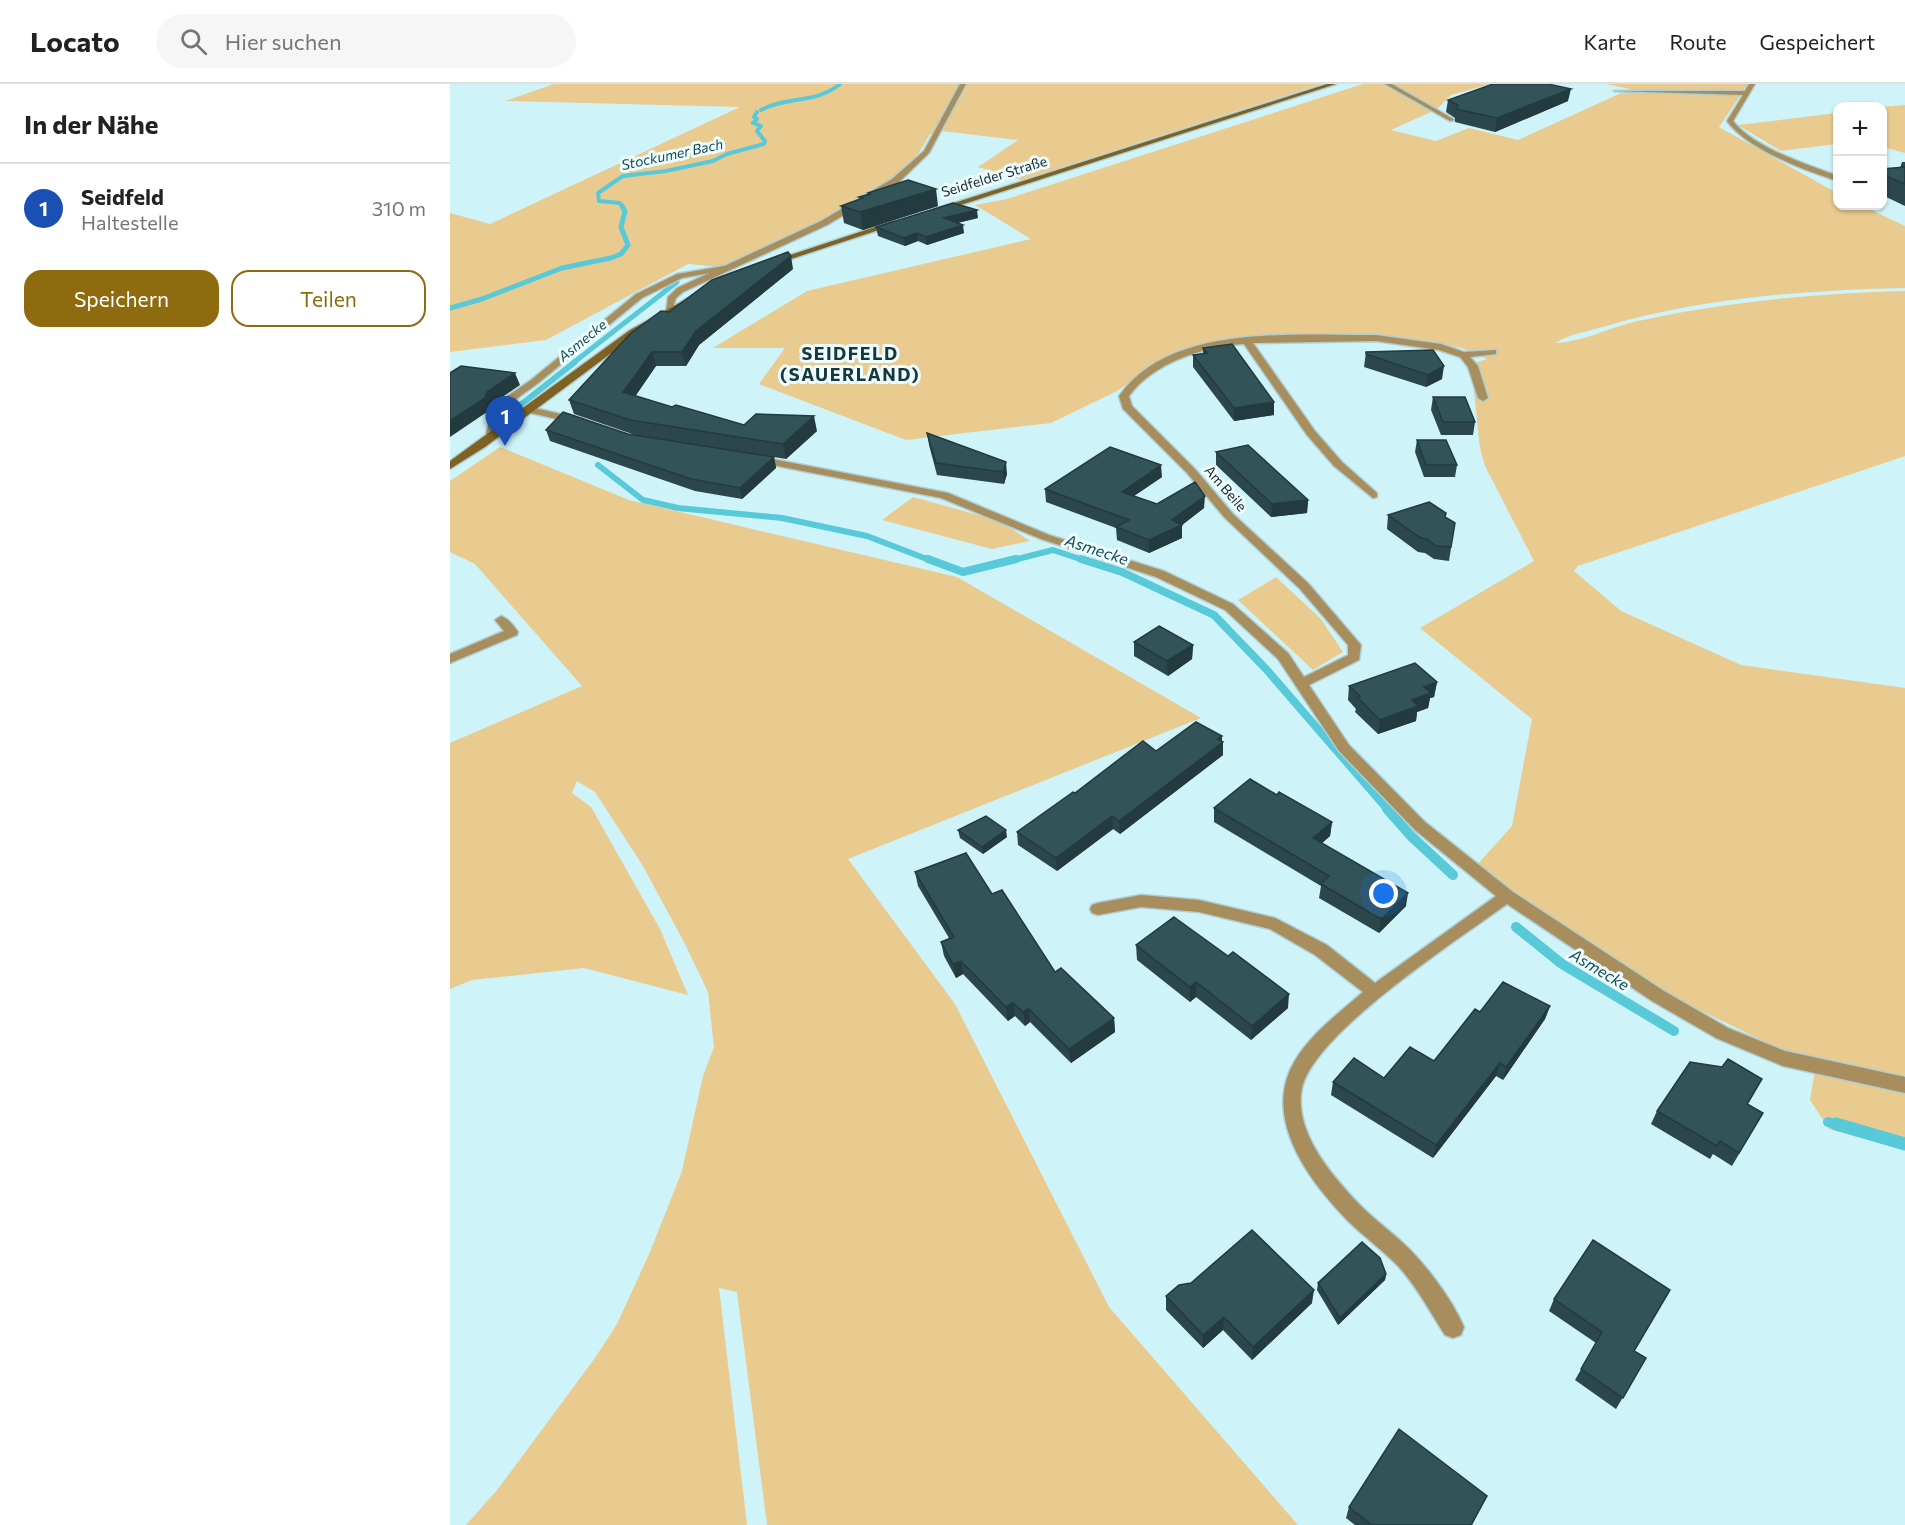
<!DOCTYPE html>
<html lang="de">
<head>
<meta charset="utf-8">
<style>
	body { margin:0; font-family:Commissioner,sans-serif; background:#f6f6f6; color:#222 }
	.controls { position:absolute; right:18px; top:18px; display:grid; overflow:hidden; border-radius:12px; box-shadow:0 2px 4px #0004 }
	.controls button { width:54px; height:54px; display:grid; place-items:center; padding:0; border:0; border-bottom:2px solid #e0e0e0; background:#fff; color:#222; font:30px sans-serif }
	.you { position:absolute; left:934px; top:810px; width:21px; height:21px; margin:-15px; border:4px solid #fff; border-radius:50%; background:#1a73e8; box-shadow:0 0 0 9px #1a73e833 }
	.badge { display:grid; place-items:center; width:39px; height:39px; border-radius:50%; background:#8f6b0f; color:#fff; font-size:20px; font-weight:700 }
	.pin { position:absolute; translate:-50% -50px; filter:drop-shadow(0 2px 3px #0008) }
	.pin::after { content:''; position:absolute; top:32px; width:21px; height:18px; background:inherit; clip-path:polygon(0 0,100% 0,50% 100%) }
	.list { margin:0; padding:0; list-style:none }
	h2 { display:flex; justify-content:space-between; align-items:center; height:78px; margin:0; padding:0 24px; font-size:26px }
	h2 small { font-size:20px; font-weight:400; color:#767676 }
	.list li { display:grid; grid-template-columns:39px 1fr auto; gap:18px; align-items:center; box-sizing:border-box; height:90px; padding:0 24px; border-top:2px solid #e0e0e0 }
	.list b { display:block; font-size:22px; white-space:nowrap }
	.list p { margin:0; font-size:20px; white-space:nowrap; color:#767676 }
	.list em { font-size:20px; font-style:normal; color:#767676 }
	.actions { display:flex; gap:12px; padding:18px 24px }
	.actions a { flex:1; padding:14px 0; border:2px solid #8f6b0f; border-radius:18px; text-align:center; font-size:21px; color:#8f6b0f }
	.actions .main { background:#8f6b0f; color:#fff }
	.icon { flex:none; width:33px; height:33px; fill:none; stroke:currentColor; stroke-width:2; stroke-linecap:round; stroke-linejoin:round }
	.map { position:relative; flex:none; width:1455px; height:1441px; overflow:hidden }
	header { display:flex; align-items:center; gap:36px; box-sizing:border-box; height:84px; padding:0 30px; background:#fff; border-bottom:2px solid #e0e0e0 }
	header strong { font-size:28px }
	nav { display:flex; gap:33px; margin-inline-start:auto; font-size:21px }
	.search { width:420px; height:54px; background:#f6f6f6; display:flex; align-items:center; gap:15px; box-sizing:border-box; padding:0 21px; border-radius:33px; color:#767676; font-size:22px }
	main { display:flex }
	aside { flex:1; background:#fff }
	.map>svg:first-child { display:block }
</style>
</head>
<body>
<header>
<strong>Locato</strong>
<div class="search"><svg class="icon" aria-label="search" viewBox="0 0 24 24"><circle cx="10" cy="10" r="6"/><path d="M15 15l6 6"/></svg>Hier suchen</div>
<nav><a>Karte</a><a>Route</a><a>Gespeichert</a></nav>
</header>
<main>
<aside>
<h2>In der Nähe<small></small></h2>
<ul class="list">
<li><span class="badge" style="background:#1a4fb4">1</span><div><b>Seidfeld</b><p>Haltestelle</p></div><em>310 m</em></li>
</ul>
<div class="actions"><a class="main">Speichern</a><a>Teilen</a></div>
</aside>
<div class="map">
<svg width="1455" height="1441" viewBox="0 0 1455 1441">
	<rect width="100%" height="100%" fill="#cef3f9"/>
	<path fill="#e9cb8f" d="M104,0H871L572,96L528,83L568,56L491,47L480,50L470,67L451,91L380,133L328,158L270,183L238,180L96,256L0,268V129L40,140L290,23L55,17Z
		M913,0H935L983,27L941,46L986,57L1019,44L1068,56L1180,5L1156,0H1298L1269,43L1387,109L1388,122H1413L1455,142V204C1355,206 1253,214 1156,242C1140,247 1119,250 1105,259C1134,258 1160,243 1188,237C1275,218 1366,209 1455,207V372L1128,482L1124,487L1171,527L1291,581L1455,604V997L1332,966L1210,907L1140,863L1026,782L1062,742L1082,635L970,544L1084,477L1035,382L1030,364L1021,280L1037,275L1012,264L981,258L928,253L782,255L756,259L722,269L667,307L601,339L456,356L309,300L335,264H263L357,207L581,155L525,121L557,115Z
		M944,0H1040L1001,11L987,25Z
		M1455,21V69L1433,63L1432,23Z
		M1387,29V60L1331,67L1288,41Z
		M50,363L179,416L507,493L751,634L398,775L505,920L659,1223L848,1441H317L287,1208L269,1204L297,1441H16L48,1405L145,1274L167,1240L200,1168L232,1087L253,992L264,963L258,908L235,860L193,782L145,708L127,697L122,709L141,723L210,845L238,911L134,884L22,896L0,905V659L132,602L25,480L0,468V397Z
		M463,413L550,437L580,457L542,465L432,436Z
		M826,493L871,535L893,568L863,586L788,516Z
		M1365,986L1455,1010V1065L1379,1045L1360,1016Z"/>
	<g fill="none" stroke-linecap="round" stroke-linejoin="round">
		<path stroke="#58c9d9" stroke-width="4" d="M311,26C337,12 366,20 390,0
			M173,124L170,119L149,117L148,109L173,92L216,87L263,77L277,70L314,60L315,57L307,47L311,42L303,39L307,35L304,33L307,28"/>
		<path stroke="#58c9d9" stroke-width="5" d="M0,224L32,215L112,184L161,174L171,170L178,161L171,143L175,127L172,122
			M123,279L227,198"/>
		<path stroke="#58c9d9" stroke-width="6" d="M55,336L59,330L125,278
			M148,381L193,416L228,424L332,434L417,452L482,477
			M560,477L603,466L636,477"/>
		<path stroke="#58c9d9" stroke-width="8" d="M478,475L513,488L566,475
			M631,475L672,488L764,531L816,585L938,726"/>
		<path stroke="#58c9d9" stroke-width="10" d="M937,725L961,752L1003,791
			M1066,843L1112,880L1224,947
			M1378,1038L1392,1042"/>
		<path stroke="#58c9d9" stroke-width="13" d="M1386,1040L1455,1060"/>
		<g stroke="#aeced4" stroke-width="3">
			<path id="lane" d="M935,0H942L1005,36L1000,37Z
				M1299,0H1305L1283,37C1304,64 1356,80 1388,92V97C1354,86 1298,66 1277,37L1293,11L1164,7H1295Z
				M274,182H277V186L232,194L192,214L87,300L52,325L45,355L36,357L35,355L43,322L81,296L186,210L227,190Z"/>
		</g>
		<g stroke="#aeced4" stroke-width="3">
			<path id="street" d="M510,0H516L479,69L448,99L377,141L233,208L226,214L222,227H216L218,213L227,204L371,137L442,95L474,67Z
				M926,251L991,260L1014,268L1046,266V270L1020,273L1028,282L1038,314L1033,317L1028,314L1018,283L1010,273L989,266L926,257L803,259L865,347L892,378L927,409V413L923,414L884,382L857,351L794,260C754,262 703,279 679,312L682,322L745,385L783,430L858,499L911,561L909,576L859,601L899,661L975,738L1063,808L1214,907L1278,944L1335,967L1455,993V1009L1333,982L1266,954L1202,917L1057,820C1009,855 864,949 852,1004C843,1048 883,1093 911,1122C924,1135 939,1146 952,1158C975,1179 1002,1215 1014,1243L1011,1251L1003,1254L995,1251C980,1228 967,1203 949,1183C933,1166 914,1153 898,1137C861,1099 815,1039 841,984C856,953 888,930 913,908L865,871L820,845L749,828L691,823L648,831L642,829L640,825L642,821L648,819L691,811L749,816L825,834L877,861L925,899L1046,812L965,746L889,667L828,575L775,526L706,493L591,455L491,414L307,378L302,375L307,372L498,409L599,451L714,487L783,520L838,569L854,593L898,571V561L850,505L775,434L737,389L673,325L669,312C721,238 846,252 926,251Z
				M80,323L133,335L134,337L129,340L76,328L75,326Z
				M51,532C58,534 64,542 68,548L67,551L0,579V570L54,547L45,536Z"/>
		</g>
		<g stroke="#aeced4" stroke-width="3">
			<path id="secondary" d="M877,0H886L489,128L482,126Z
				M443,137L450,139L326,180L319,178Z
				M249,208L252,209V213L187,250L35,363L0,385V377L180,246Z"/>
		</g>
		<use href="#lane" fill="#a78e5c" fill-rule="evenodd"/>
		<use href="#street" fill="#a78e5c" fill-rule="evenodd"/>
		<use href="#secondary" fill="#7f6222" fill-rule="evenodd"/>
	</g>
	<path fill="#2b474c" d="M998,16L1118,17L1045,48L1005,38V34L996,28Z
		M1452,78H1455V122L1432,111V85L1450,84Z
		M418,109L488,122L413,146L394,139L391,122L410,116L409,113L418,110Z
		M528,134L507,139L514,149L477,161L468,157L455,162L428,152L426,143Z
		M343,185L249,261L236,282H206L185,312L222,323L294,341L367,347L336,375L324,373L326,384L292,415L245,407L100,357L96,346L185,351L124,330L119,316L219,228Z
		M753,264L824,331L784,337L743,283V271L753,270Z
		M916,268L992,295L976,303L914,283Z
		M983,313L1025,338L1023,351H991L981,326Z
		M477,349L557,390L554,400L487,391L479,361Z
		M967,356L1007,381L1005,393H974L965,368Z
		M766,368L858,416L857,429L821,433L766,381Z
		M712,393L684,412L707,420L754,424L732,441V454L699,469L667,456L666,444L596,418L595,405Z
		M938,431L995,433L1005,439L999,477L984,475L975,469L968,468L937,445Z
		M684,558L743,561L742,575L718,592L684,572Z
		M987,598L984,613L980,614L978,624L967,628L966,637L928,650L905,628L906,625L898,616L899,602Z
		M772,658H773V671L670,750L663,745L607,787L568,761L567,748L625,709L706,667Z
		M827,711L882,738L880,752L872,759L956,822L929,849L869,814L871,802L764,738V724Z
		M508,746L557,753L533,770L510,754Z
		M465,788L542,810L605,888L664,934L665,948L621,979L580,938L575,942L565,932L558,937L513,890L506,894L494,872L491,858L499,854L468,802Z
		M686,861L838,924L801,956L746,913L740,918L687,876Z
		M1100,922L1095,935L1053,996L1046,992L983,1074L881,1011L883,998L934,994L984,977L1030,928Z
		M1305,1008L1298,1020L1313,1029L1282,1082L1263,1070L1260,1075L1201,1040L1207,1027Z
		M936,1190L935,1196L888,1241L867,1206L868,1199Z
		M716,1212L862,1219L802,1276L773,1246L753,1264L716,1226Z
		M1104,1215L1196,1274L1166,1325L1125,1296L1146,1259L1099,1227Z
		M1037,1412L1022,1441H905L896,1434L899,1423Z"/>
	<path fill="#233a3e" d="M1121,5L1118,17L1045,48L1047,34Z
		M486,105L488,122L413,146L410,128Z
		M527,126L528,134L495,142L494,134Z
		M513,141L514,149L477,161L476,153Z
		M467,149L468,157L455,162L454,154Z
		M341,172L343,185L249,261L236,282L232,268L246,247Z
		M202,268L206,282L178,323L173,308Z
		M994,282L992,295L976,303L978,291Z
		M65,289L70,301L42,320L40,326L0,353V337L37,308Z
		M824,318V331L784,337V324Z
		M364,332L367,347L336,375L333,360Z
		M324,373L326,384L292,415L290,404Z
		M556,378L557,390L554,400L553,388Z
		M711,381L712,393L672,420V408Z
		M755,412L754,424L732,441V454L699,469V456L722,436Z
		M858,416L857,429L821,433L822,420Z
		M743,561L742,575L718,592L717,577Z
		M987,598L984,613L980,614L978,624L967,628L966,637L928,650L930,636L962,616L974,603Z
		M772,652V659L773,658V671L670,750L669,737Z
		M662,732L663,745L607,787L606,774Z
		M882,738L880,752L862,768L863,754Z
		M556,746L557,753L533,770L532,763Z
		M958,809L956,822L929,849L931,835Z
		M511,877L513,890L506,894L503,880Z
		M746,898V913L740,918V903Z
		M839,910L838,924L801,956L802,942Z
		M563,919L565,932L558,937L556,923Z
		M1100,922L1095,935L1053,996L1056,983Z
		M579,925L580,938L575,942L573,928Z
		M664,934L665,948L621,979L619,965Z
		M1050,979L1046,992L983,1074L986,1061Z
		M936,1190L935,1196L888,1241L890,1234Z
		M864,1206L862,1219L802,1276L803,1263Z
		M774,1233L773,1246L753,1264V1251Z"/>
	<path fill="#325358" stroke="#233a3e" stroke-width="1.5" d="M1043,0H1098L1121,5L1047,34L1006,25L1008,21L998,16Z
		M1455,83V100L1432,90V85Z
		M458,96L486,105L410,128L391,122L413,114L409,113L420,110L418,109Z
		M503,119L527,126L494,134L513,141L476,153L467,149L454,154L426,143Z
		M338,168L341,172L246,247L232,268H202L173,308L222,323L226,321L294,341L306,330L364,332L333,360L180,336L119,316L180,250L211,227L219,228L262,196Z
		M782,260L824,318L784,324L743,271L757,269L753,264Z
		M983,266L994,282L978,291L916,270V268Z
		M11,282L65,289L37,308L35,314L0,337V289Z
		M983,313H1015L1025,338H993Z
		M113,328L178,350L324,373L290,404L241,395L96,346Z
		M477,349L556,378L553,388L486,379Z
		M967,356H996L1007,381H976Z
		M798,361L858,416L822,420L766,368Z
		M660,363L711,381L672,408L707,420L745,398L755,412L722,436L732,441L699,456L666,443L679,436L595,405Z
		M979,418L996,429L995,433L1005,439L1001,463L986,462L977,455L971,454L938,431Z
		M709,542L743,561L717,577L684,558Z
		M965,579L987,598L974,603L981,609L962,616L968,622L930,636L907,613L910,612L899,602Z
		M746,638L772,652L767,655L773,658L669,737L662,732L606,774L567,748L623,708L625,709L693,657L706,667Z
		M800,695L827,711L829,708L882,738L863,754L958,809L931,835L871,800L879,792L764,724Z
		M536,732L556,746L532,763L508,746Z
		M516,769L542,810L552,806L605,888L611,884L664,934L619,965L579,925L573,928L563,919L556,923L511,877L503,880L491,858L504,853L465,788Z
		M724,833L778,872L783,868L839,910L802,942L746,898L740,903L686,861Z
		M1053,898L1100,922L1056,983L1050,979L986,1061L883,998L904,974L934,994L960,963L984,977L1025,925L1030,928Z
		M1278,975L1312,995L1297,1020L1313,1029L1289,1069L1270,1057L1267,1062L1207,1027L1240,978L1272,983Z
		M802,1146L864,1206L803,1263L774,1233L753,1251L716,1212L729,1201L741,1199Z
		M1143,1156L1220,1206L1184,1267L1196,1274L1173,1314L1131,1285L1152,1248L1104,1215Z
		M912,1158L930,1174L936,1190L890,1234L868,1199Z
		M949,1345L1037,1412L1021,1441H922L899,1423Z"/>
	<g text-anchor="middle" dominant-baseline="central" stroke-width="6" stroke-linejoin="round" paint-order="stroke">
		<g font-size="14" font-style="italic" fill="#184a51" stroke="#edfcfe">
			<text transform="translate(222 70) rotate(-12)">Stockumer Bach</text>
			<text transform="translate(132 256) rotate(-39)">Asmecke</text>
		</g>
		<g font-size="14" fill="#1a282b" stroke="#edfcfe">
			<text transform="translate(544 92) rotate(-17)">Seidfelder Straße</text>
			<text transform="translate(776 404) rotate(49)">Am Beile</text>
		</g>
		<g font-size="16" font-style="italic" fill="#184a51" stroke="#edfcfe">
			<text transform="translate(647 465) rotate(18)">Asmecke</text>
			<text transform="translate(1150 885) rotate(31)">Asmecke</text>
		</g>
		<g font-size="18" font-weight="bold" letter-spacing="1.5" fill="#16373b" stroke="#edfcfe">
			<text x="400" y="269">SEIDFELD<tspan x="400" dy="21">(SAUERLAND)</tspan></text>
		</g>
	</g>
</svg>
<div class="controls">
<button>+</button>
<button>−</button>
</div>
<div class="you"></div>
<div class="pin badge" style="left:55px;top:362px;background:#1a4fb4">1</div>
</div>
</main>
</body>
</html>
